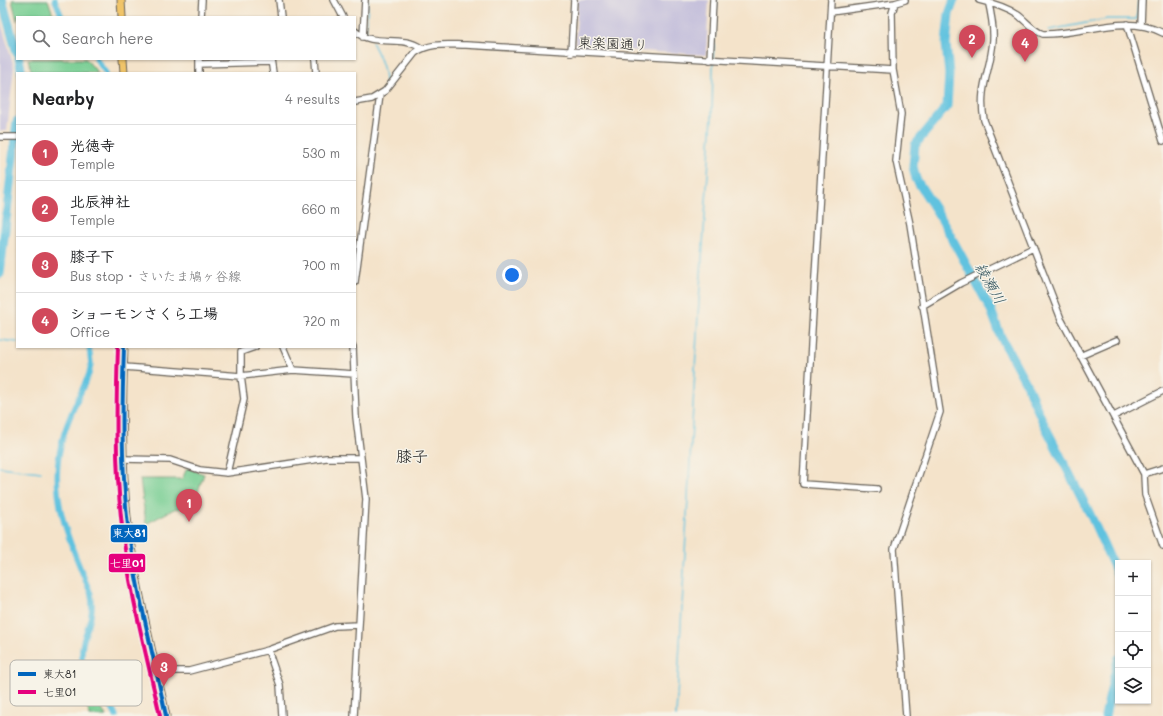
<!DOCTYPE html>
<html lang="en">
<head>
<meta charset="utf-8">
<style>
	body { margin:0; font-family:Mali,"Klee One",sans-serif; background:#f6f6f6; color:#202124 }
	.controls { position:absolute; right:12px; bottom:12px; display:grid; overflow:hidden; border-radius:0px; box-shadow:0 1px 3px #0004 }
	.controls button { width:36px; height:36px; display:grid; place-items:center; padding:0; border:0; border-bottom:1px solid #e0e0e0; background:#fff; color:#202124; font:20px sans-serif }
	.you { position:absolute; left:512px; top:275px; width:14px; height:14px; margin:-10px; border:3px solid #fff; border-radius:50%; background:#1a73e8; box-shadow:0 0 0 6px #1a73e833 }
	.badge { display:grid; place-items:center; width:26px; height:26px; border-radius:50%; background:#d1495b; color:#fff; font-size:13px; font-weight:700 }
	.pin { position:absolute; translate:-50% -33px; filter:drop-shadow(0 1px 2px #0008) }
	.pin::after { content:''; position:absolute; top:21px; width:14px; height:12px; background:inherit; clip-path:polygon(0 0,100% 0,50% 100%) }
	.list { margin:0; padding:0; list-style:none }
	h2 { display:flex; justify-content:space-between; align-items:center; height:52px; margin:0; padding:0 16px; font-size:17px }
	h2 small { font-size:13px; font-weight:400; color:#757577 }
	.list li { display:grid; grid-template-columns:26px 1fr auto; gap:12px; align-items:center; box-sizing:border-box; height:56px; padding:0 16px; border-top:1px solid #e0e0e0 }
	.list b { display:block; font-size:15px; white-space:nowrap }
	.list p { margin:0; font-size:13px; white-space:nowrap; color:#757577 }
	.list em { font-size:13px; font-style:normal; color:#757577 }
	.icon { flex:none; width:22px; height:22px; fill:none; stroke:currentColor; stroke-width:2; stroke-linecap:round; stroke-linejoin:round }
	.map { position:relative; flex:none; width:1163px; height:716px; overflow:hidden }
	.search { position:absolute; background:#fff; box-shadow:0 1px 3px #0004; left:16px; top:16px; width:340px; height:44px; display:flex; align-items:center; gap:10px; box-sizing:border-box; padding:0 14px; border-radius:0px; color:#757577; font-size:15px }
	.panel { position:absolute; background:#fff; box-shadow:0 1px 3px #0004; left:16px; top:72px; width:340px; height:276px; border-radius:0px }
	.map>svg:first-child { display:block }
</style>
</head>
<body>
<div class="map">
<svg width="1163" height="716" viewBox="0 0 1163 716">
	<rect width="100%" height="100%" fill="#f7f3e8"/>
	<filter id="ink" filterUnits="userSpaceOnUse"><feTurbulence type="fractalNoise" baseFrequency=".025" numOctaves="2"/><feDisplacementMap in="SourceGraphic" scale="8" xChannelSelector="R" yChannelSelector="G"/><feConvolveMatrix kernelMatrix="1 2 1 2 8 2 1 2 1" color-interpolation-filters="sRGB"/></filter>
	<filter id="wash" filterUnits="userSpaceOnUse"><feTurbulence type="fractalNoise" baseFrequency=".012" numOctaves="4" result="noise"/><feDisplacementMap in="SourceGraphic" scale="16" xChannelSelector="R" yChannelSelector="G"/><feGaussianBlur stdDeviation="0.9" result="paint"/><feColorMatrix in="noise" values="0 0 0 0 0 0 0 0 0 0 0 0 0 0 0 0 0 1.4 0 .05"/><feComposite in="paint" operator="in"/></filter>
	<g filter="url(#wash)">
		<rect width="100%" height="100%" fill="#f4e3ca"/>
		<path fill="#c5c0db" d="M578,0H709L706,55L575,47Z
			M0,19L14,67L7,131H0Z"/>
		<path fill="#77ce93" stroke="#4a7558" d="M12,0H48L54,17H17V21Z
			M28,59H86L98,73H32Z
			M187,468L204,474L193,506L174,509L146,524L140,479H182Z
			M95,701L105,714L106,716H90L86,704Z"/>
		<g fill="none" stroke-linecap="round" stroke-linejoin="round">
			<path stroke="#60c2df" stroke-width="1.5" d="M368,0L366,32L368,36
				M1049,30L1107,19H1137L1138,0
				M372,42C379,56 386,68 385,85
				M713,58L717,0
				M2,214L11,215
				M1,340L17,342
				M62,347L72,348
				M0,467L41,472
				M676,716L698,316L712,117L713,62"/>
			<path stroke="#60c2df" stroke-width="5.5" d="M55,0L62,17
				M96,59L106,73
				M89,347L91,364L89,374C79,397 66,421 61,445C48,498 71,546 91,594C96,622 80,634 82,657C83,676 108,698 116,716"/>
			<path stroke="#60c2df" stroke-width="9" d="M2,0L17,53
				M954,0L949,14L946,44L949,74L947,106L915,145L913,166L916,179L942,220L991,310L1001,337L1026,383L1043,422L1090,514L1118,576
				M19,59L22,73
				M0,274L17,121
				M1105,716L1118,659"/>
		</g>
	</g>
	<g filter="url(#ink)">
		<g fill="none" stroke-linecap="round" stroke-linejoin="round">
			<g stroke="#686259" stroke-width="8">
				<path id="minor" d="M279,0L281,17
					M334,0L343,17
					M831,0L803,484L877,489
					M905,0L895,3L892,13L893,70L901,114L896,161L910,224L940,412L894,549L906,716
					M979,0C992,3 1006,7 1018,15C1026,21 1033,31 1043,34C1084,35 1124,13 1163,33
					M988,0C991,13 994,27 993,40C991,71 978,86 984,120L1061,319L1144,474L1145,495L1163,546
					M831,12L895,3
					M201,17L202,0
					M1127,24L1163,141
					M1141,25L1142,0
					M355,31C373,48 401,34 421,48
					M363,37L365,0
					M571,53L574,0
					M271,59L273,73
					M315,59L316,73
					M710,60L713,0
					M199,64L271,62
					M199,73V59
					M355,102L372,99L385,91L415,53C430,42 449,45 466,45L893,70
					M0,137H17
					M355,282L380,95
					M922,306L961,283L1033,248
					M283,347L293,370
					M353,347L356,417L366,499L354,716
					M1080,356L1117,340
					M124,367L241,376L293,370L354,374
					M1114,416L1163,391
					M123,459L170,460L200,470L227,473L326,458H361
					M227,473L244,399L241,376V352L255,347
					M1144,474L1163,468
					M268,650L280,685L282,716
					M157,671H189L268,650L335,626L359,625"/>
			</g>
			<g stroke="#686259" stroke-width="9">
				<path id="major" d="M121,0L122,17
					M123,59L124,73
					M124,347C122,407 121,466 128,526C136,589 153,653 166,716"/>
			</g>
			<use href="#minor" stroke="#fff" stroke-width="5.5"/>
			<use href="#major" stroke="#f0c469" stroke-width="7"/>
			<g stroke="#f7f3e8" stroke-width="7">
				<path id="bus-1" d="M124,347C122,407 121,466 128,526C136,590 153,653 166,716"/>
			</g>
			<g stroke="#f7f3e8" stroke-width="7">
				<path id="bus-2" d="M118,347C116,407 115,466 122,526C129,590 146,653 160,716"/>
			</g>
			<use href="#bus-1" stroke="#0065bd" stroke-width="4"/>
			<use href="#bus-2" stroke="#e5007d" stroke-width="4"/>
		</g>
	</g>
	<g text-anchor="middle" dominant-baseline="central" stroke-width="3" stroke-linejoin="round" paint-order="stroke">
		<g font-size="14" fill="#1c1c1c" stroke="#f7f3e8">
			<text transform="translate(613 43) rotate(3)">東楽園通り</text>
		</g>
		<g font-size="15" font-style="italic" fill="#345660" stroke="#f7f3e8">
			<text transform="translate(991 283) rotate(61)">綾瀬川</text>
		</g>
		<g font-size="16" fill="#1c1c1c" stroke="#f7f3e8">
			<text x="412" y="455">膝子</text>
		</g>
	</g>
	<rect x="10" y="660" width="132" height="46" rx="6" fill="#f7f3e8" stroke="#b5b2ab" stroke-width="1"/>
	<rect x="18" y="672" width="18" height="4" fill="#0065bd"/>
	<rect x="18" y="690" width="18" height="4" fill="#e5007d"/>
	<g font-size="11" fill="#1c1c1c">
		<text x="43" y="678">東大81</text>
		<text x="43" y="696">七里01</text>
	</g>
	<g stroke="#f7f3e8" stroke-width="1.5">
		<rect x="110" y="524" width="38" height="19" rx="4" fill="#0065bd"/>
		<rect x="108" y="553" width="38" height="20" rx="4" fill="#e5007d"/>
	</g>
	<g font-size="11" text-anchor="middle" font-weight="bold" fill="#fff">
		<text x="129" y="537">東大81</text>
		<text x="127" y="567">七里01</text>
	</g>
</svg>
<div class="controls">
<button>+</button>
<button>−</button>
<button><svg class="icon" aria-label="locate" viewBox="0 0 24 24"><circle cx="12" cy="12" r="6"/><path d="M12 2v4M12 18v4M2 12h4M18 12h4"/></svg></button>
<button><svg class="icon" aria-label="layers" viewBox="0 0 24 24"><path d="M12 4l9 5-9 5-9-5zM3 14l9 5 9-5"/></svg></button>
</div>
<div class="you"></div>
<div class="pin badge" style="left:189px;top:522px">1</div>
<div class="pin badge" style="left:972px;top:58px">2</div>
<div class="pin badge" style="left:164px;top:686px">3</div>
<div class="pin badge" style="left:1025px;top:62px">4</div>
<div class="search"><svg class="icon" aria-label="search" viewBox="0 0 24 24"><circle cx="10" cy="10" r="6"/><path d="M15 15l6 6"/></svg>Search here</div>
<section class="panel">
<h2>Nearby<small>4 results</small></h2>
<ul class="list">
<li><span class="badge">1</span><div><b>光徳寺</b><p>Temple</p></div><em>530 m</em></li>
<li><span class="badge">2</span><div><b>北辰神社</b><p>Temple</p></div><em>660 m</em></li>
<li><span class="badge">3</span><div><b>膝子下</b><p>Bus stop · さいたま鳩ヶ谷線</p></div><em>700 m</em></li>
<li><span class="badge">4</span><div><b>ショーモンさくら工場</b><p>Office</p></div><em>720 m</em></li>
</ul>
</section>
</div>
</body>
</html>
